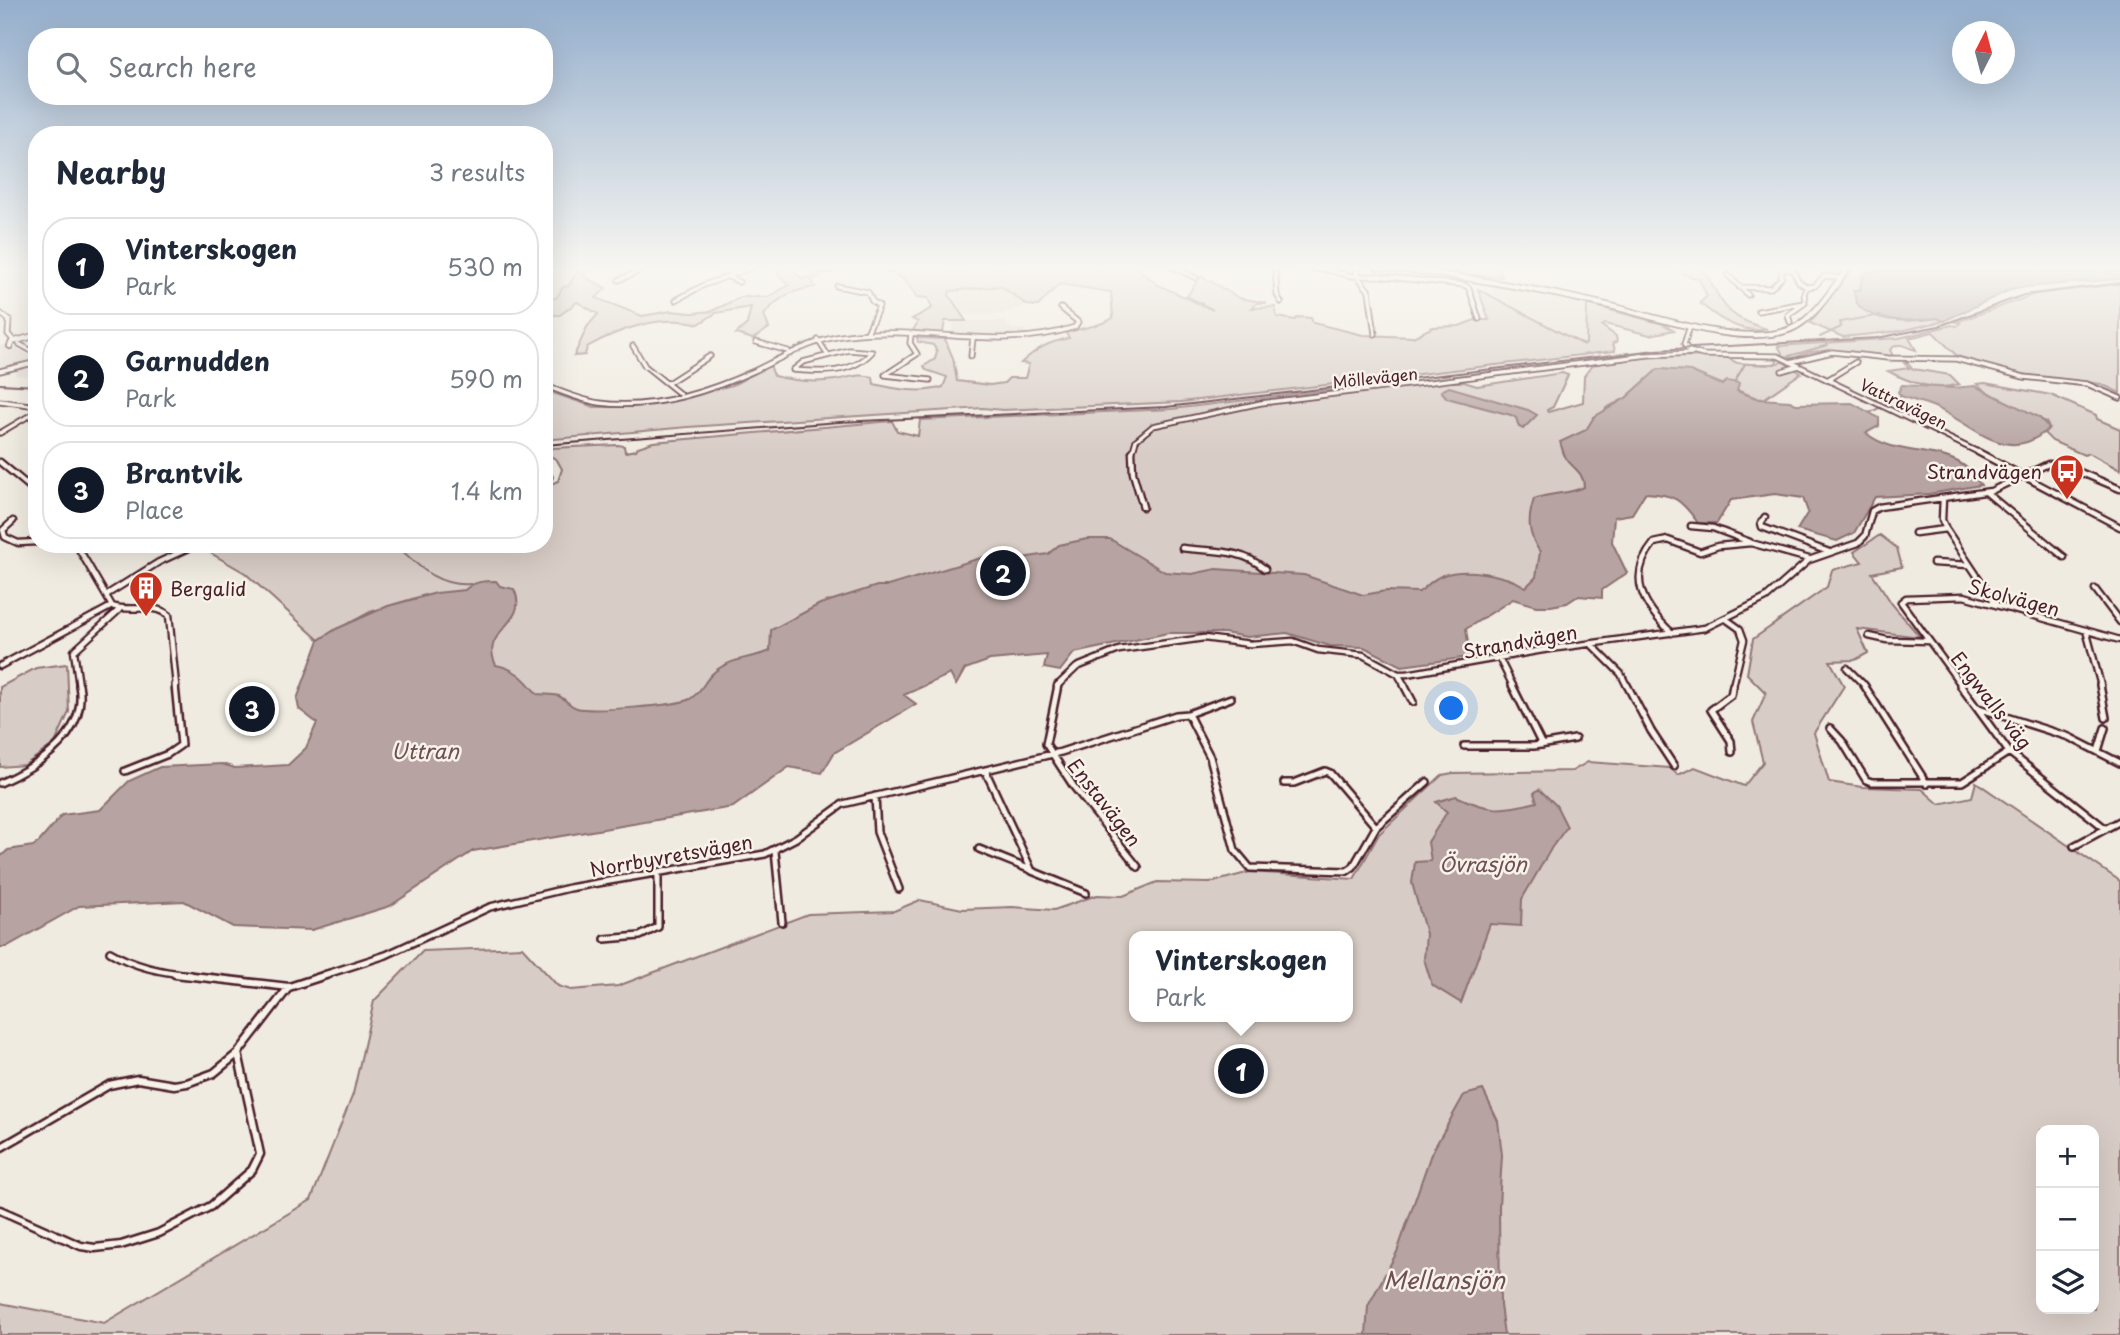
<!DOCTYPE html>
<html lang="en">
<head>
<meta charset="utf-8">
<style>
	body { margin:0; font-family:"Playpen Sans",sans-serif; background:#f2f2f3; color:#1f2937 }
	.controls { position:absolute; right:21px; bottom:21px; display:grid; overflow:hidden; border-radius:14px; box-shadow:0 7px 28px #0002 }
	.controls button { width:63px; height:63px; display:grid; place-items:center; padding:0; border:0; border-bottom:2px solid #e0e1e3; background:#fff; color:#1f2937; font:35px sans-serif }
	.compass { position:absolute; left:1952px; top:21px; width:63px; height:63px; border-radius:50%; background:#fff; box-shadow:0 7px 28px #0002; rotate:6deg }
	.you { position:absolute; left:1452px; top:709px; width:24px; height:24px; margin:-18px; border:5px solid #fff; border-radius:50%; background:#1a73e8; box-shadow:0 0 0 10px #1a73e833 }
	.badge { display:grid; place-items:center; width:46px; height:46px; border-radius:50%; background:#111827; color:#fff; font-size:23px; font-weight:700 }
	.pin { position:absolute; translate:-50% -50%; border:4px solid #fff; box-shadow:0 2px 7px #0006 }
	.popup { position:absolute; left:1129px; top:931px; width:224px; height:91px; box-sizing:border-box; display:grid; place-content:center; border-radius:14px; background:#fff; filter:drop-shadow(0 2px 5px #0005); font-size:23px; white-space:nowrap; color:#747a83 }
	.popup b { font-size:26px; color:#1f2937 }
	.popup::after { content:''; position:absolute; left:50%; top:100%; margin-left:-14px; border:14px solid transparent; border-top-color:#fff }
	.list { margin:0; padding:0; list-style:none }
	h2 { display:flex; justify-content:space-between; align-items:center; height:91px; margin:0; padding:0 28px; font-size:30px }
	h2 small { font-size:23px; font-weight:400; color:#747a83 }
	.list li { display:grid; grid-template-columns:46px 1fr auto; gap:21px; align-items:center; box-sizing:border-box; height:98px; margin:0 14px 14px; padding:0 14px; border:2px solid #e0e1e3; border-radius:28px }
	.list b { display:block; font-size:26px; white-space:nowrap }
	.list p { margin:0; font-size:23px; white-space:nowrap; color:#747a83 }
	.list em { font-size:23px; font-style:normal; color:#747a83 }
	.icon { flex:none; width:38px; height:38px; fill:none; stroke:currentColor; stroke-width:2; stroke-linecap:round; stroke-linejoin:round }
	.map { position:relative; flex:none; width:2120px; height:1335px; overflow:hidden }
	.search { position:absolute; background:#fff; box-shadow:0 7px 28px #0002; left:28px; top:28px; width:525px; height:77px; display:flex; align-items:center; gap:18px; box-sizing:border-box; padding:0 24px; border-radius:28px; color:#747a83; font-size:26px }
	.panel { position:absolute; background:#fff; box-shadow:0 7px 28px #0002; left:28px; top:126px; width:525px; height:427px; border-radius:28px }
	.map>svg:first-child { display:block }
</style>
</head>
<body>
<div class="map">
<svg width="2120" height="1335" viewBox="0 0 2120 1335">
	<rect width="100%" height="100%" fill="#f0ebe0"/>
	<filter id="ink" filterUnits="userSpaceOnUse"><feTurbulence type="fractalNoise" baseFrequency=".0143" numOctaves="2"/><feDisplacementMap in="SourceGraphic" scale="14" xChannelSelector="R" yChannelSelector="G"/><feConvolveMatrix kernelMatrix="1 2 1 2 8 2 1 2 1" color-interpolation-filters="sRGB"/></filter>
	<g filter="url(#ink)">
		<path fill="#e3dcd2" d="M1490,285L1587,304L1586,345L1493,295Z
			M1001,286L1027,305L1002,314L966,315L949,295L950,291L960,289Z
			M955,321H1006V325L1012,329H1026L1025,335L951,333Z
			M0,345L15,348L37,359V377L15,375L16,371L0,370Z"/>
		<path fill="#d8cdc6" stroke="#917678" stroke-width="2" fill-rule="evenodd" d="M579,267H597L581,275L606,288L596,298L642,316L671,311L692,313L712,311L741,297H768L789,285L776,272L789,267L802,279L838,267L882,270L921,267H1092L1096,271L1099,270L1098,267H1136L1158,285L1213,310L1187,296L1201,276L1239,298L1267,303H1257L1252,308L1275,307L1277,317L1295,320L1298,317L1311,318L1313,323L1363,335L1413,337L1433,327L1459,326L1475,320H1489L1478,289L1584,345L1586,344L1587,304L1663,324L1674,330L1650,335L1605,324L1602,326L1616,336L1617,342L1613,343L1615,351L1181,402L1003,410L983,408L688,427L544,440V390L594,407H635L733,385L770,365L774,376C794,381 815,383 835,380C849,378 859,373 873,377L874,384C896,389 921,394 943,387L947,377L926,370L924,366L935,359L937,351L933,345L918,342L917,338L945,339L953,358L957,381L990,385L1004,383L1009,378H1025L1029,364L1021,363C1037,348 1049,342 1069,338L1066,333C1082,327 1100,327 1113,318L1111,292L1059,284L1038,306L1027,305L1001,286L950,291L949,295L966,321H945L943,333L912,332L918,322L912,319L932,308L928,298L917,297C913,291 908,283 903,279C879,263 835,266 812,280L815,287C793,290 778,297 764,315L769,328L753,339L736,334L747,324L751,307L716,313L699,324C661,314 619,329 587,347L585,355L574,356L587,327L598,314L577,302L560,315H544V303L557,297L563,287L569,286Z
			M1421,267H1498L1502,277L1458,274Z
			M1679,267H1702C1725,305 1722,316 1767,329C1742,334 1718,319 1700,303L1707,296L1699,279L1683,274Z
			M1853,267H1908L1870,271L1862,276L1860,290L1855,296L1856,302C1876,325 1911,322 1938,318L1944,321L1900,331L1843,337L1810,323Z
			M2120,284V393L2101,384L2015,373L1957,356L1933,332L1909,338L1916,350C1904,347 1900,340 1890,350L1893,356L1834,350L1810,352L1794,358L1784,356L1778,346L1899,338L1952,325L1957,326L1960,323L1956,322L2036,294Z
			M1659,356L1726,357L1737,363L1766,365L1783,362L1801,373L1765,398L1759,399L1690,371L1658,369L1626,398L1606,408L1611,501L1558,594L1251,604L524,751L425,595L370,612L319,640L245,573L200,547L171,551L168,544H544V487L558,481L562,469L557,460L547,454L551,448L618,445L624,446L625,452L636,450L638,447L653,442L892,421L897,431L918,436L920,420L1172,409L1329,390L1425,382H1464L1477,386L1562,373L1568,375L1553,407L1547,410L1548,412L1583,402L1584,376L1593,364Z
			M1907,362L1913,369L1950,375L1959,384C1937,392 1908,382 1888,371L1909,368L1904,363Z
			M1985,383L2051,395L2096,415L2097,419L2120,429V470L2089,453L2084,455L2052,441L2044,433L2049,428L2046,422L1990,395L1977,384Z
			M1880,535L1897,548L1902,567L1872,573L1892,604L1920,637L1857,629L1868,653L1855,660L1830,661L1844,686L1814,733L1829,782L1862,787L1922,789L1939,804L1972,797L1976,782L2120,881V1335H0V1303L104,1323L311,1200L353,1094L374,1001L423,951L522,947L558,986L571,990L618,986L808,914L894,911L920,900L962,909L1012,907L1054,910L1097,895L1123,896L1157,882L1209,883L1250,872L1354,879L1379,834L1442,775L1453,773L1572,771L1588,762L1670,768L1678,775L1695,767L1744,786L1763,762L1753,722L1766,693L1747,674L1753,639L1827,587L1832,570L1862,562L1854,552ZM1134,936H1348V1017H1134ZM2041,1130H2094V1309H2041Z
			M67,664L69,712L55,743L25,765L0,767V687L36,668Z"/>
		<path fill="#b7a4a2" stroke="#8b6f72" stroke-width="2" d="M1908,267H2075L2120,275V279L2014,288L1944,321L1937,318C1915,321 1877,324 1859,306C1855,301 1855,295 1853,290H1860L1865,273Z
			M1658,369L1690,371L1722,385L1727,381L1739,383L1737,391L1759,399L1790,401L1796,404L1852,403L1879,418V426L1866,433C1894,457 1941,446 1967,468C1972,473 1977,480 1981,485L1929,494L1875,497L1854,533L1837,541L1797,530L1808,512L1803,498L1775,494L1731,500L1717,523H1698C1681,499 1674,494 1645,493L1632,514L1614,517L1612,542L1627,573L1602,590V598L1578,596L1567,603L1551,606H1536L1513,599L1466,629L1470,657L1402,666L1364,647L1330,646L1287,633L1247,637L1224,633H1168L1074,653L1060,671L1044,668L1047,655L990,660L965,669L956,685L950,674L904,695L916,704L834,753L822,773L789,767L733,807L473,851L390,906L312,930L233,927L184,901L79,906L6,947H0V857L8,850L33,846L39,842L62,815L100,810L129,781L160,767L222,764L235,768L288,765L306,748L317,723L299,709L297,699L319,640L336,629L388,606L436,593L465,590C474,581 484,581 496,581L500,586L514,589C531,625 478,629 496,665C516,669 524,678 537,694C544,695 552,694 559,696C565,699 570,706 577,708C591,712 677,706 690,699C700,693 703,684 711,675C727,658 751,659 770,651L771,630L820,604L877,586H888L984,557L1022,558L1048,554L1059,545L1087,539H1110L1165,572L1192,574L1216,569L1304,575L1363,595L1386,591L1419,592C1426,587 1433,579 1441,576C1465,567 1505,574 1526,587L1536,577L1540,552C1528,535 1527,519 1534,499C1551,492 1568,495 1584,487C1584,472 1573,469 1566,458C1563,454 1562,447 1560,442L1586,430L1594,417L1626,398Z
			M1902,385L1952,388L1975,386L2039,417L2049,428C2006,469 1971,421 1932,406C1922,402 1911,400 1901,396L1898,392Z
			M1449,387L1528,410L1537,415L1523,429L1519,427L1516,418L1511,415L1447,398L1441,391Z
			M1539,789L1556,805L1567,827L1552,847L1522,899L1521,926L1490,924L1461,1003L1432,985L1424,959L1426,934L1412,883L1415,862L1431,861L1428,842L1447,812L1436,802L1456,796C1490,812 1501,811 1537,802L1534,793Z
			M1483,1090L1498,1121L1502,1155L1499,1206L1500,1305L1504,1335H1366L1368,1306L1397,1252L1431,1154L1464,1095Z"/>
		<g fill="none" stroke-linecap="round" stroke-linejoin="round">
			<path stroke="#8b6f72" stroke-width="2" d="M1820,337L1841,327L1840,322L1881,315
				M1789,356L1828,345L1826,343
				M1735,381L1745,364H1775L1778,359
				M1885,404L1901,396
				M1871,412L1879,408
				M395,544C419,566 436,587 471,584"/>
			<g stroke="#4a1f2b" stroke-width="7">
				<path id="minor-far3" d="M718,267L734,273
					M1173,267L1196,278
					M1275,267L1277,295L1281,302
					M1287,267L1329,270L1351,276H1379L1464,285L1469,288L1479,319
					M1357,267V276L1369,291L1375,334
					M1728,275L1748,295
					M729,277L739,282
					M619,280L648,267
					M837,286L868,292L872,301L879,306L867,333
					M1739,287L1771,288L1782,277L1781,269H1791
					M1807,287L1815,286L1824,276L1841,278
					M676,300L704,285L753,267
					M1758,311L1804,303
					M1790,322L1788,315L1805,303L1804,293L1807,287L1799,282L1791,267
					M911,335L910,343L917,354L885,375L930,380
					M818,340L827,354
					M756,342L788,351
					M633,346L645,366L680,394
					M849,350L872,352C851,375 822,372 793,370L803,362Z
					M971,356L973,338
					M1790,362L1832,352L1888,358L1956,359L2024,377L2087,384L2120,398
					M1782,371L1799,366
					M1827,380L1856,362
					M668,383L710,356
					M544,385C562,392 580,400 600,403C651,410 708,392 754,371C785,356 814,339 848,335C924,325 1000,352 1075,327L1078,322L1061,308
					M0,401L37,406
					M0,433L37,411
					M1132,454L1136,440L1153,426L1261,403L1648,355L1693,353"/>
			</g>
			<g stroke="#4a1f2b" stroke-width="9">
				<path id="minor-far2" d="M1132,452L1133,473L1143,507
					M0,462L37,493
					M544,479L549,477
					M1987,493L2064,557
					M1943,498L1942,520L1946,529L1996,604
					M1765,517L1761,523L1762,527L1829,552
					M13,521L3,530L5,537L18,543L37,542
					M1691,526L1713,528L1750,542
					M1915,533L1946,529
					M76,544L112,606C131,613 152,602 169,615L176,686
					M1182,548C1212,552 1241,548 1265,569
					M1933,563L1969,565
					M2095,589L2120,622
					M106,595L159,562L198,544
					M1726,619L1740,629L1744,640L1733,686
					M2086,630L2101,686
					M1672,633C1643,606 1626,577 1654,543L1668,540L1700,552L1718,546L1751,543L1809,559
					M1869,636L1887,640L1929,641
					M1591,644L1621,674L1627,686
					M1499,658L1513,686
					M0,666L112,606
					M1847,668L1865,686
					M1398,674L1405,686
					M79,686L74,651L119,610
					M1057,686L1077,667L1119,650L1204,638L1250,644L1293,641L1318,650L1363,655L1398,674H1407L1543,650L1705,628L1766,598L1809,560L1858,543L1865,536L1872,511L1879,507L1991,491L2048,464L2063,465L2120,489
					M1962,686L1901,602L1906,598L1964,596L2120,640"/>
			</g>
			<g stroke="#4a1f2b" stroke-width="10">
				<path id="minor-far1" d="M1058,685L1046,744L1074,787L1138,867
					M1404,685L1413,702
					M1512,685L1542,745
					M1627,685L1651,731L1674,766
					M1864,685L1927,784
					M1960,685L2009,752L2106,829
					M2100,685L2106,718
					M1978,708L2069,737L2120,763
					M1188,714L1210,757L1235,850L1250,868L1347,871L1353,867L1376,827L1427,782
					M1830,728L1842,741L1866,780L1872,782H1962L2009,752
					M1464,746H1534L1575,739
					M2098,751L2105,728
					M1732,752L1731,741L1711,710L1731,695L1733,685
					M985,770L1032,871L1086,893
					M125,771L168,754L181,745L175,685
					M0,783C40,765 88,734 79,685
					M1284,783H1294L1325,771L1330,773L1376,827
					M875,796L877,832L899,889
					M2074,846L2120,821
					M979,849L1031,870
					M775,851L782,922
					M605,939L640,936L658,927V874
					M110,952C135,967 161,972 190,975
					M324,975L386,955L490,907L569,888L765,854L796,838L843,804L1061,752L1176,715L1188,714L1231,698"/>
			</g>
			<g stroke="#4a1f2b" stroke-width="11">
				<path id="minor" d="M175,974L289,987L329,974
					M0,1148L109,1085L138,1079L174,1085L187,1083L214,1073L237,1054
					M0,1210L81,1246L95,1248L121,1245L159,1233L211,1206L252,1170L260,1154L238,1053L289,987"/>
			</g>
			<g stroke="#4a1f2b" stroke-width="7">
				<path id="tertiary-far1" d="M0,313L9,320L8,334L14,341
					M1689,329L1684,344L1689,351L1703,355L1778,356L1982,454
					M19,344L37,354
					M0,371L37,362"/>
			</g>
			<g stroke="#4a1f2b" stroke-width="9">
				<path id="tertiary" d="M1978,452L2120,527"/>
			</g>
			<g stroke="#4a1f2b" stroke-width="8">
				<path id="secondary" d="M1377,267C1434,272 1490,281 1546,292C1570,297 1594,302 1619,308C1663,320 1747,347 1791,329C1815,319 1834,286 1849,267
					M2109,267L2120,268
					M10,346L12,342L37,335"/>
			</g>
			<use href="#minor-far3" stroke="#f7f3e8" stroke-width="3.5"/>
			<use href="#minor-far2" stroke="#f7f3e8" stroke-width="4.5"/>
			<use href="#minor-far1" stroke="#f7f3e8" stroke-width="5"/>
			<use href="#minor" stroke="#f7f3e8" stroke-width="6"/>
			<use href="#tertiary-far1" stroke="#f7f3e8" stroke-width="3.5"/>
			<use href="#tertiary" stroke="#f7f3e8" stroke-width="4.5"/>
			<use href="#secondary" stroke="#f7f3e8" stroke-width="4.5"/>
			<path stroke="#4a1f2b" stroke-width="2" d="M0,384L37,386
				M544,445L839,422L1166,407L1656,350L1877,338L1939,326L2024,295L2120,283"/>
		</g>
	</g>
	<linearGradient id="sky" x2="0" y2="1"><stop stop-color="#94aecc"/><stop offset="0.59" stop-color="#f8f6f1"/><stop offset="1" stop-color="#f8f6f1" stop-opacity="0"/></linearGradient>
	<rect width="2120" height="454" fill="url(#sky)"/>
	<defs>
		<g id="bus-pin" transform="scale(1.75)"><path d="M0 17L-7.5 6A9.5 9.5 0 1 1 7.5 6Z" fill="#c8321e" stroke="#f7f3e8"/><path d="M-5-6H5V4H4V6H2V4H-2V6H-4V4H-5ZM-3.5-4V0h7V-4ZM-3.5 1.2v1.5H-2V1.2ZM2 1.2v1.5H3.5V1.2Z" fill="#fff"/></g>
		<g id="building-pin" transform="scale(1.75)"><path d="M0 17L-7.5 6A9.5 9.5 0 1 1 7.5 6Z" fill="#c8321e" stroke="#f7f3e8"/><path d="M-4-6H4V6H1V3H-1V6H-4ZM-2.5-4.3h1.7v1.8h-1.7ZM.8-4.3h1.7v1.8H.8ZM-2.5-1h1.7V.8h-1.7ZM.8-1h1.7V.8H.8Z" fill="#fff"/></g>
	</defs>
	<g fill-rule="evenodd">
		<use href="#bus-pin" x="2067" y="471"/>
		<use href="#building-pin" x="146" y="588"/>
	</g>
	<g text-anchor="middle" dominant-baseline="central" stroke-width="5" stroke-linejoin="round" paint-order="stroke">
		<g font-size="16" fill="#4a1f2b" stroke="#f7f3e8">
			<text transform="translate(1375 377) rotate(-6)">Möllevägen</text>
			<text transform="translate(1904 403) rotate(26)">Vattravägen</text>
		</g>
		<g font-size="19" fill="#4a1f2b" stroke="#f7f3e8" text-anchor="end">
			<text x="2042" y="471">Strandvägen</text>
			<text x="170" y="588" text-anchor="start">Bergalid</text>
		</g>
		<g font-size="19" fill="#4a1f2b" stroke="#f7f3e8">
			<text transform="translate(2014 597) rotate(15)">Skolvägen</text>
			<text transform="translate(1520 641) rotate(-10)">Strandvägen</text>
			<text transform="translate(1992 700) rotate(52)">Engwalls väg</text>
			<text transform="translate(1105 802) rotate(52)">Enstavägen</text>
			<text transform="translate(671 855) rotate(-10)">Norrbyvretsvägen</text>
		</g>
		<g font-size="21" font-style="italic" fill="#704e55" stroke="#f7f3e8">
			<text x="425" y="750">Uttran</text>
			<text x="1483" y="863">Övrasjön</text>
		</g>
		<g font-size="24" font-style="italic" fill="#704e55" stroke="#f7f3e8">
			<text x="1444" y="1279">Mellansjön</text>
		</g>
	</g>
</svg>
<div class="controls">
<button>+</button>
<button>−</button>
<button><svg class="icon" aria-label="layers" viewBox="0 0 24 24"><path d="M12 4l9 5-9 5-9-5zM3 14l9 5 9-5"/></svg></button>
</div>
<svg class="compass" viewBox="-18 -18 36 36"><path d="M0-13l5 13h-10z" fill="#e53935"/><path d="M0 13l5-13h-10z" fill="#747a83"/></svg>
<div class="you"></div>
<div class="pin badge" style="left:1241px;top:1071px">1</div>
<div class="popup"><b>Vinterskogen</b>Park</div>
<div class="pin badge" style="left:1003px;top:573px">2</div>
<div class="pin badge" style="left:252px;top:709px">3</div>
<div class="search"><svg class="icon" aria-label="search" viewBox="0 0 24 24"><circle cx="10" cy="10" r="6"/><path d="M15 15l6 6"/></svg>Search here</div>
<section class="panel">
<h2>Nearby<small>3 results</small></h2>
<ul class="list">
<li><span class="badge">1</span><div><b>Vinterskogen</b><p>Park</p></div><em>530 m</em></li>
<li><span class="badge">2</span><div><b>Garnudden</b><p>Park</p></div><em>590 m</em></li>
<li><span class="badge">3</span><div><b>Brantvik</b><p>Place</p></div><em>1.4 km</em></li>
</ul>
</section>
</div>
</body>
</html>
